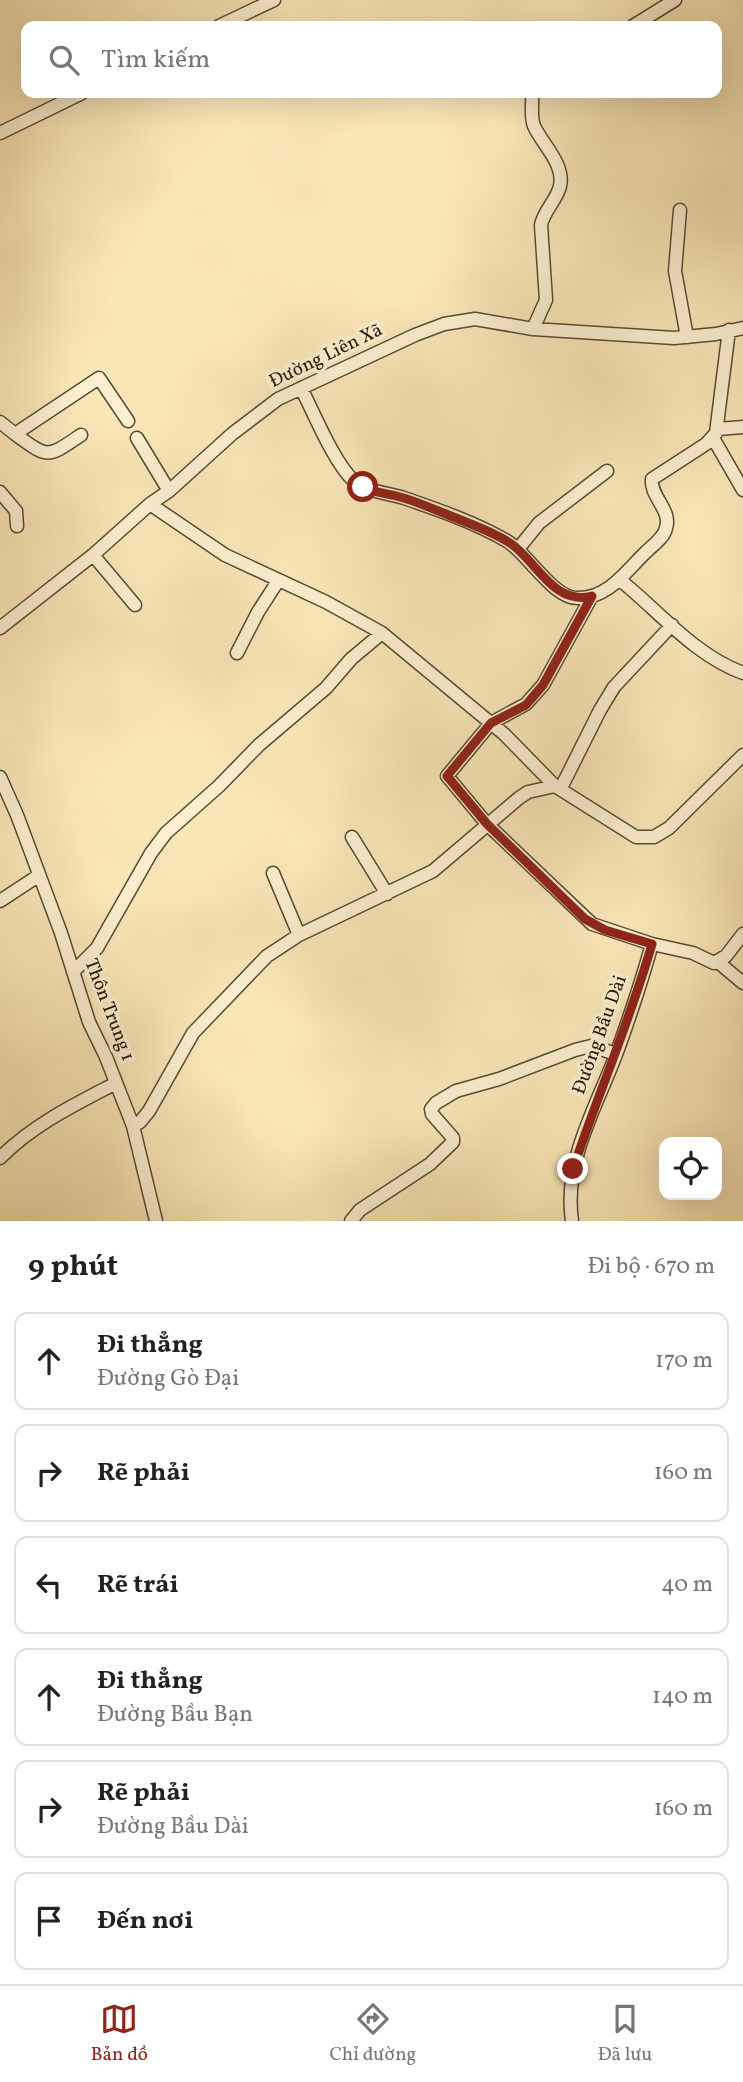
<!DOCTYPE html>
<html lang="vi">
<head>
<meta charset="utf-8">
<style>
	body { margin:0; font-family:Vollkorn,serif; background:#f2f2f2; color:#222 }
	.controls { position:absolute; right:21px; bottom:21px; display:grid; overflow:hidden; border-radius:14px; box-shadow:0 7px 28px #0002 }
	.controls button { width:63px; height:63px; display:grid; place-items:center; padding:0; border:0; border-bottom:2px solid #e0e0e0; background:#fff; color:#222; font:35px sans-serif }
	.stop { position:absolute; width:21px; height:21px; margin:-16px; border:5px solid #8f2418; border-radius:50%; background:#fff }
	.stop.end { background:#8f2418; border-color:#fff; box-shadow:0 2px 7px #0008 }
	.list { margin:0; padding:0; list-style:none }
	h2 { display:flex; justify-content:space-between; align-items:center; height:91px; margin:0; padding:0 28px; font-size:30px }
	h2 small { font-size:23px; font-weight:400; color:#767676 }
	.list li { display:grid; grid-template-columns:46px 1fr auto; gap:21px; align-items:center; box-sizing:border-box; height:98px; margin:0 14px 14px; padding:0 14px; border:2px solid #e0e0e0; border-radius:14px }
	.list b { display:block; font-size:26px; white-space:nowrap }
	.list p { margin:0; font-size:23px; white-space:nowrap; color:#767676 }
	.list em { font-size:23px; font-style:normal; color:#767676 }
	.icon { flex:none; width:38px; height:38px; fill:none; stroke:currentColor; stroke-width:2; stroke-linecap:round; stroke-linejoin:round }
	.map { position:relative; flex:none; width:743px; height:1221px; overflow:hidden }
	.search { position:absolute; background:#fff; box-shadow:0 7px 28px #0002; left:21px; right:21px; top:21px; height:77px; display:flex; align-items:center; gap:18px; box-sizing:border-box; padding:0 24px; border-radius:14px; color:#767676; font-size:26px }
	.sheet { height:763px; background:#fff }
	nav { display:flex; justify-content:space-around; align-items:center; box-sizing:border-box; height:98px; border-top:2px solid #e0e0e0; background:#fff; font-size:19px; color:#767676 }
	nav a { display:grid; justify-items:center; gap:4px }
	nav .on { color:#8f2418 }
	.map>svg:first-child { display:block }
</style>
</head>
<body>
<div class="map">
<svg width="743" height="1221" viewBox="0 0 743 1221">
	<rect width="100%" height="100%" fill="#f9e6b7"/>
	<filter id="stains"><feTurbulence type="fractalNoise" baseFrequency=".00286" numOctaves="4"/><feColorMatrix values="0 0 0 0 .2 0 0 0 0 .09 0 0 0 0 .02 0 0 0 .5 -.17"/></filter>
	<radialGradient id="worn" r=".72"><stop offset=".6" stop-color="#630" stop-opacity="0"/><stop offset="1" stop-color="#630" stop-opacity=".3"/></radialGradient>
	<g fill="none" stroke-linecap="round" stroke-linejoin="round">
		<g stroke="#584a35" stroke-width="15">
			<path id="minor" d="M219,26L274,0
				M633,26L675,0
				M532,93C533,103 530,116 534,126C542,144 565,164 560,186C557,200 544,210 541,225L546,300L533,329
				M0,133L82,93
				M680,210L675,271L687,337
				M301,388C314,413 334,463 354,481C369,493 386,492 404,498C439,510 476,523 507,541C527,553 553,598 577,598C608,599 626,571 646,552C653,545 664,538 666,528C672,510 650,497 652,479L706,444L716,433L729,330
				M0,422L15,434L99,378L128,421
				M718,429L743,427
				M15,434C49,459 47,458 81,435
				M137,438L169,491
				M713,438L743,490
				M0,492L16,511L17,526
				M150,504L225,555L326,602L382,633L504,734L555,786L636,837H654L669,828L743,755
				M518,549L539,523L607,471
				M93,555L135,605
				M620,580C660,612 694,655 743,673
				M592,596L543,685L526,704L491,723L447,776L487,824L592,924L652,944L693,953L714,963L726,956L743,934
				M0,628L93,555L150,504L169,491L232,434L278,399L415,335L444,324L475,319L533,329L674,338L716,334L743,328
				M237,653L258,612L278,581
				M0,777L17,815L61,933L89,1022L106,1057L133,1126L156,1221
				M561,788L600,710L614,687L672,625
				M352,837L387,894
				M273,873L299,935
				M0,901L38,876
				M718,962L743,983
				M73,972L97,948L151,853L166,833L219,786L259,745L326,688L351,659L382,633
				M133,1126L140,1122L149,1111L193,1033L267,956L299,935L433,871L519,798L528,792L555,786
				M0,1158C34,1124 74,1105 116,1083
				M351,1221L360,1210L430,1164L453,1142V1138L432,1114L431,1109L436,1103L456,1091L499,1079L575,1050L591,1046L616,1054
				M572,1221C563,1161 597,1106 617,1052C630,1016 642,980 652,944"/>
		</g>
		<use href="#minor" stroke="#fbefd0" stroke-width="12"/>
	</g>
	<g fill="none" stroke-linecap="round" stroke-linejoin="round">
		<path stroke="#8f2418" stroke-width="9" d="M363,487C375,493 387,493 400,497C415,501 431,508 446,514C467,523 490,530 510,543C537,561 553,606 592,596L543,685L526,705L491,723L447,776L487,824L585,919L605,930L652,944C630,1021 598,1094 573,1169"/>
	</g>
	<g text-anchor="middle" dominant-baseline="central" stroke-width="7" stroke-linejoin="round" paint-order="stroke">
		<g font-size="19" fill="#23160a" stroke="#fbefd0">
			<text transform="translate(326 356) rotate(-26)">Đường Liên Xã</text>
			<text transform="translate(109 1010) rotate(69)">Thôn Trung 1</text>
			<text transform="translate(600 1035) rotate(-70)">Đường Bầu Dài</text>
		</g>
	</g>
	<rect width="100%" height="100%" filter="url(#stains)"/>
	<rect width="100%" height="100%" fill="url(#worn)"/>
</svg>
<div class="controls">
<button><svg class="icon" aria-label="locate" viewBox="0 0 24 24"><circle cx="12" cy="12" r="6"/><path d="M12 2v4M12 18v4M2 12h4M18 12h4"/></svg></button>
</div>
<div class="stop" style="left:363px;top:487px"></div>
<div class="stop end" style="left:573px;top:1169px"></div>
<div class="search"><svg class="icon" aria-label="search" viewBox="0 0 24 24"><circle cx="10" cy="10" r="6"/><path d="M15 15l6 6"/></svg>Tìm kiếm</div>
</div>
<section class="sheet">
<h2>9 phút<small>Đi bộ · 670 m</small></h2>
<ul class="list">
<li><svg class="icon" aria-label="ahead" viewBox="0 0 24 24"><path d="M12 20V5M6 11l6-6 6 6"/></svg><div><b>Đi thẳng</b><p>Đường Gò Đại</p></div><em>170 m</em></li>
<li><svg class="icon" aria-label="right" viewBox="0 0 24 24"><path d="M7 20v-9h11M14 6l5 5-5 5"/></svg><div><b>Rẽ phải</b></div><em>160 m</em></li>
<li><svg class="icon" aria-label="left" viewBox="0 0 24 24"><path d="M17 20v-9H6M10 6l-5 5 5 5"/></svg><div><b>Rẽ trái</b></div><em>40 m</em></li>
<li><svg class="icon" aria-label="ahead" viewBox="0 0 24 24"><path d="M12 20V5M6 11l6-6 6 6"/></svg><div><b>Đi thẳng</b><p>Đường Bầu Bạn</p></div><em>140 m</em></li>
<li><svg class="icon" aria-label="right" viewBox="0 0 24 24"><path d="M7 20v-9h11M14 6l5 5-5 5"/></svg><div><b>Rẽ phải</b><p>Đường Bầu Dài</p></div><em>160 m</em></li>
<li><svg class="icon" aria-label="arrive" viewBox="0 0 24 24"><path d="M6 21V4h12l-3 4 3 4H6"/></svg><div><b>Đến nơi</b></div></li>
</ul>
</section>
<nav>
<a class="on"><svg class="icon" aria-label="map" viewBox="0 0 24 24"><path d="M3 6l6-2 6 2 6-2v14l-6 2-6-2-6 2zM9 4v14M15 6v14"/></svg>Bản đồ</a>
<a><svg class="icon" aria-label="directions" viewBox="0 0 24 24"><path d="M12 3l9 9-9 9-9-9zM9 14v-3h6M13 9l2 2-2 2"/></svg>Chỉ đường</a>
<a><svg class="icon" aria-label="saved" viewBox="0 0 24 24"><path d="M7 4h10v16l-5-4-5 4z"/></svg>Đã lưu</a>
</nav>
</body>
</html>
